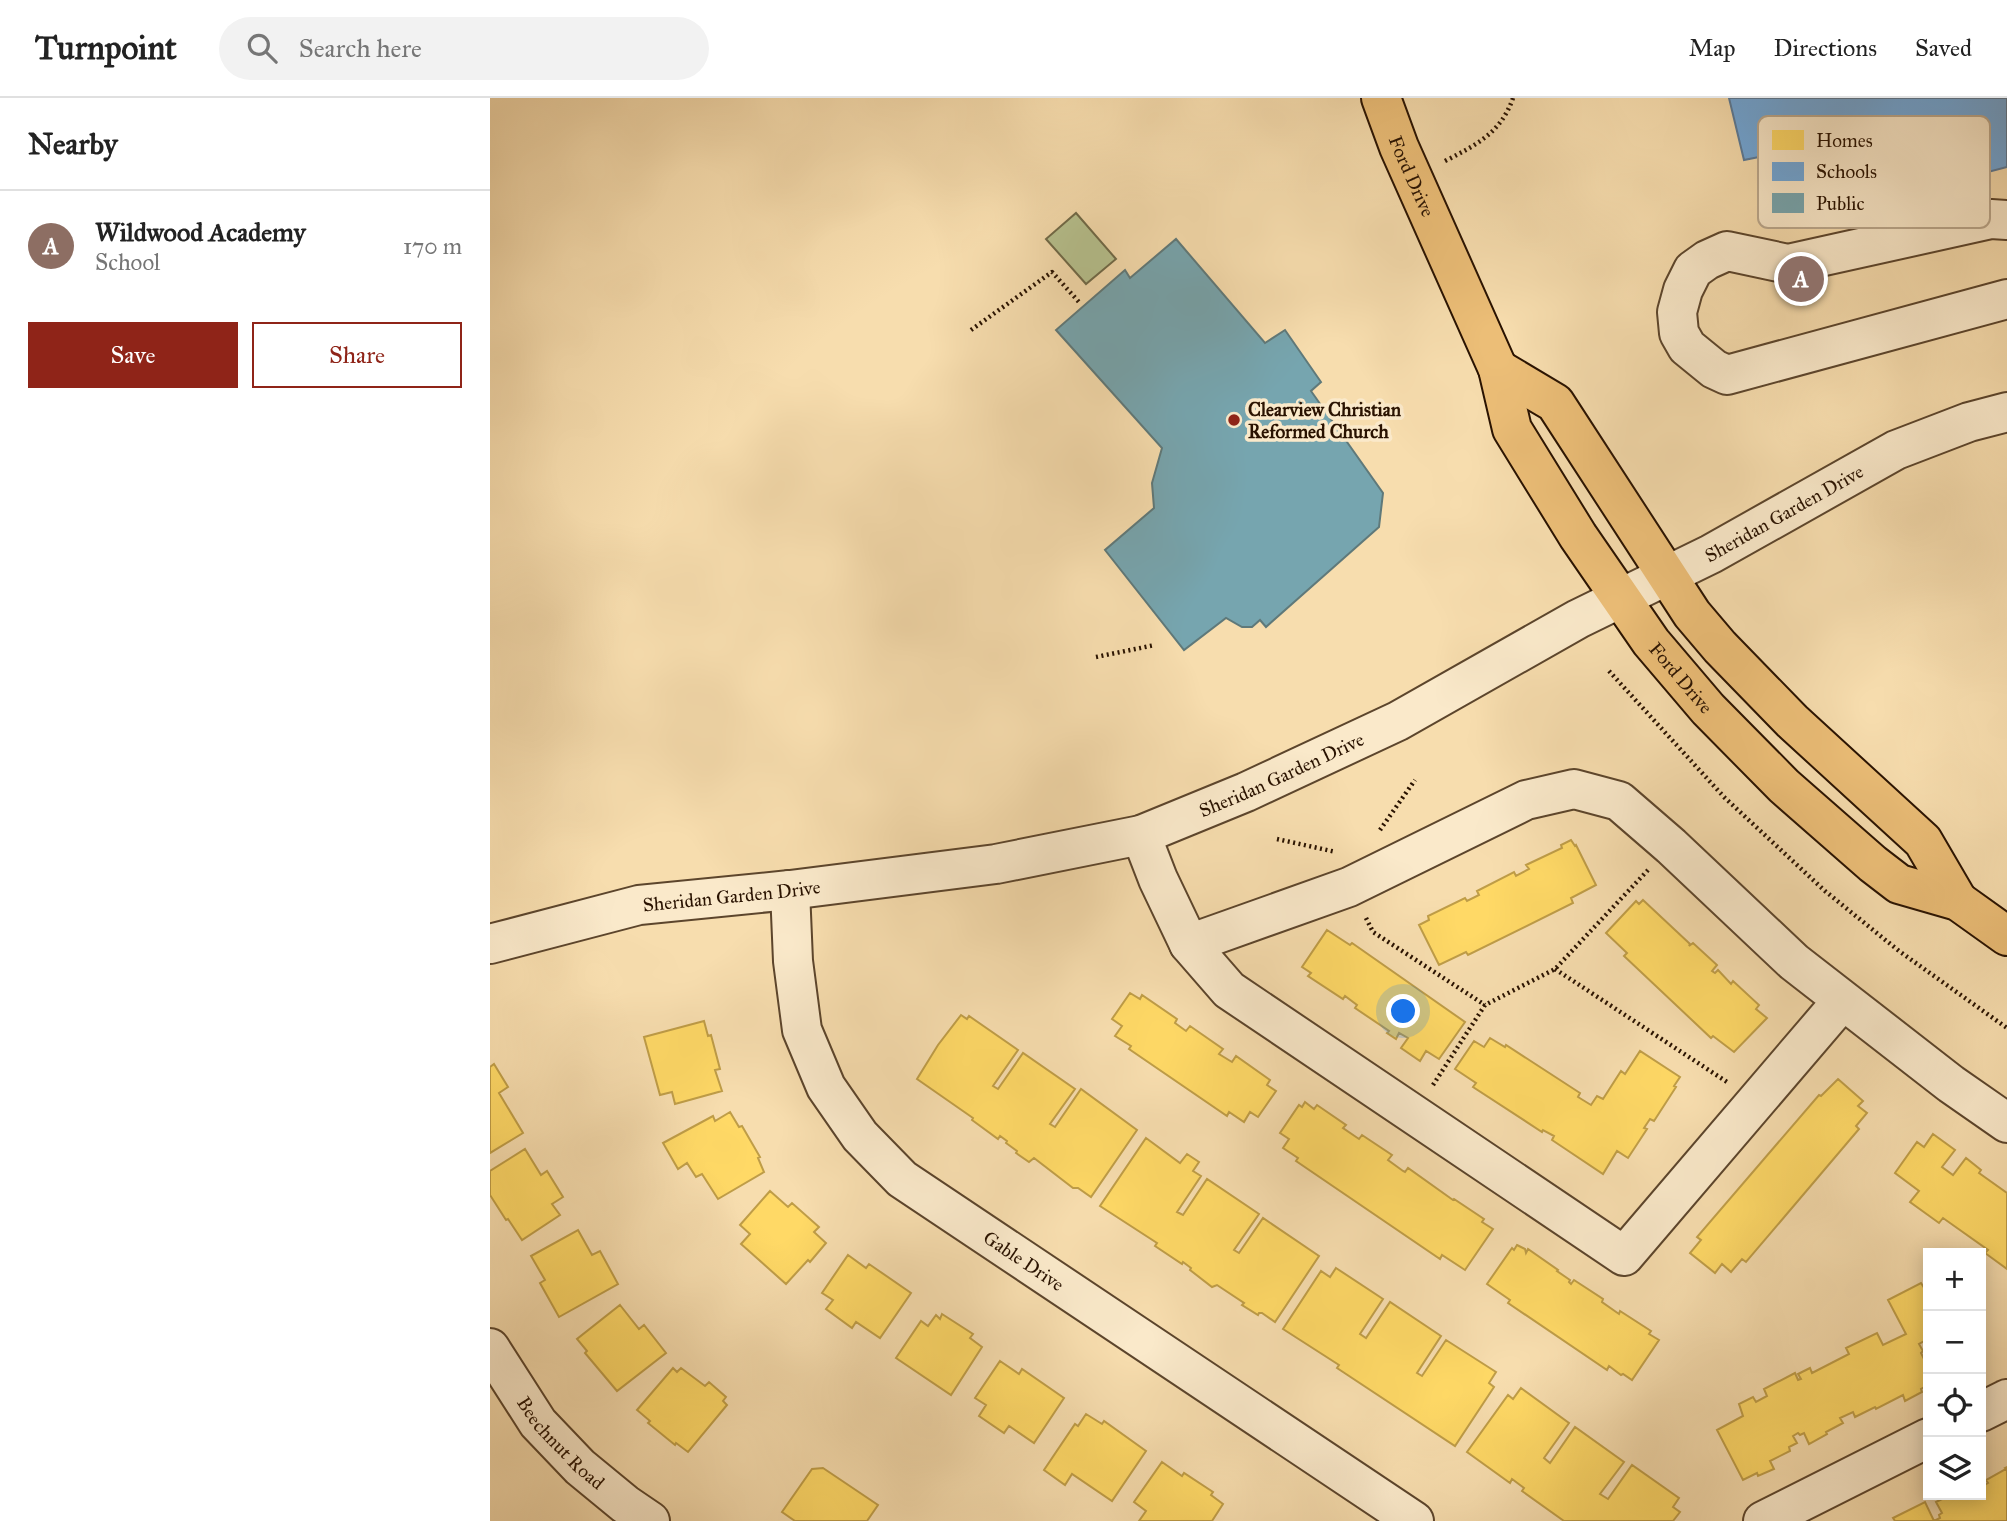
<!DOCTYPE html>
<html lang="en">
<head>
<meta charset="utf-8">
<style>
	body { margin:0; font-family:"IM FELL Great Primer",serif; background:#f2f2f2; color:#222 }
	.controls { position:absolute; right:21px; bottom:21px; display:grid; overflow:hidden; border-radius:0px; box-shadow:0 4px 18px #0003 }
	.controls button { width:63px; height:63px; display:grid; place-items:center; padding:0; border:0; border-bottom:2px solid #e0e0e0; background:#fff; color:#222; font:35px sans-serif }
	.you { position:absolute; left:914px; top:914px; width:24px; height:24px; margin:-18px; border:5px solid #fff; border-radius:50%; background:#1a73e8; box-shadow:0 0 0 10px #1a73e833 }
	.badge { display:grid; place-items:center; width:46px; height:46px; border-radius:50%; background:#8f2418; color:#fff; font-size:23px; font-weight:700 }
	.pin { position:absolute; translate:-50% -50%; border:4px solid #fff; box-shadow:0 2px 7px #0006 }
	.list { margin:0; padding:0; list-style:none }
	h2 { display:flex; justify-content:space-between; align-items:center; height:91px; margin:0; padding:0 28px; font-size:30px }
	h2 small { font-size:23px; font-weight:400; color:#767676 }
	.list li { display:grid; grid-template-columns:46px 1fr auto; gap:21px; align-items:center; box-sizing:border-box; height:112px; padding:0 28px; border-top:2px solid #e0e0e0 }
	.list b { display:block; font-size:26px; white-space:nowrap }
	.list p { margin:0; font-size:23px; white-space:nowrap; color:#767676 }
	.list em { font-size:23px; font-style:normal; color:#767676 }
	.actions { display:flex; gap:14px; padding:21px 28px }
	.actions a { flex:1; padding:16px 0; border:2px solid #8f2418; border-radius:0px; text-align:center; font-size:24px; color:#8f2418 }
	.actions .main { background:#8f2418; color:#fff }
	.icon { flex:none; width:38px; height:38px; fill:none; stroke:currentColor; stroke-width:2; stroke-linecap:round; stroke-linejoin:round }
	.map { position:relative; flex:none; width:1517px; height:1423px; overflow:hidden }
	header { display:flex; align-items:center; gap:42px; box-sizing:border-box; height:98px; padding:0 35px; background:#fff; border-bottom:2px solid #e0e0e0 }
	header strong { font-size:33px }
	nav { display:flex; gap:38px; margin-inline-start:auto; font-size:24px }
	.search { width:490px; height:63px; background:#f2f2f2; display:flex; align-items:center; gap:18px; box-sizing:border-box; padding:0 24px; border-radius:38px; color:#767676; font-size:26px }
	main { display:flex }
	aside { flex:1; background:#fff }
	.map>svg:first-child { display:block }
</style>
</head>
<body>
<header>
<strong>Turnpoint</strong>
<div class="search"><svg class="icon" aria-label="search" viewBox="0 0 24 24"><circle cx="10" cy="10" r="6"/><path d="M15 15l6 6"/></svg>Search here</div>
<nav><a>Map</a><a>Directions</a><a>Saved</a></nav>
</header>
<main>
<aside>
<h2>Nearby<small></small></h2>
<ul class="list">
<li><span class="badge" style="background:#8d6e63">A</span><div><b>Wildwood Academy</b><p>School</p></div><em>170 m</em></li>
</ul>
<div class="actions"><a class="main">Save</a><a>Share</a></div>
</aside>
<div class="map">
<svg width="1517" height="1423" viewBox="0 0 1517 1423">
	<rect width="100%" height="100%" fill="#f7ddae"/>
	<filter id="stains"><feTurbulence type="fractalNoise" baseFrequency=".00286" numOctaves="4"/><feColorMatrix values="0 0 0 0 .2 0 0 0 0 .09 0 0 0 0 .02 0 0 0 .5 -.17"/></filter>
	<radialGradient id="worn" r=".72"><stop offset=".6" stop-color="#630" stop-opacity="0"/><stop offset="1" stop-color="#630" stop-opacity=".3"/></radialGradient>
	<path fill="#b7c28f" stroke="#706a48" stroke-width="2" d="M586,115L626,161L596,186L556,141Z"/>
	<path fill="#ffd966" stroke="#bf9d47" stroke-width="2" d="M1081,742L1085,748L1086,747L1106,787L1081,800L1083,805L978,857L976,854L949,867L929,827L939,822L938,818L975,800L977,803L989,797L987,793L1024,774L1026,778L1039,771L1036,767L1072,750L1071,747Z
		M1153,802L1200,846L1199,848L1203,845L1227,867L1222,873L1225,875L1228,872L1241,886L1243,883L1269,907L1266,911L1277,920L1244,954L1223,938L1221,940L1134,858L1137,855L1116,835L1146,803L1149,806Z
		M837,832L860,847L862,845L975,924L949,961L936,953L930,963L911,950L918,940L909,935L906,941L897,935L899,933L865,910L867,907L855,898L853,901L818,878L821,875L812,869Z
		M640,895L650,901L652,897L687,921L685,925L696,933L700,928L733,951L729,956L742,964L746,958L780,982L777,987L786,993L768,1019L760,1014L754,1024L739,1014L737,1018L639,951L641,948L625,938L632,928L622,921Z
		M471,917L477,921L479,918L528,952L503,988L508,991L533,955L585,991L560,1026L565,1029L591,991L647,1032L601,1099L588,1090H583L544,1060L539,1064L526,1055L527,1053L516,1045L517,1043L510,1038L508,1041L482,1022L483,1020L427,981L448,947Z
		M214,923L218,938L221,937L230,971L225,972L232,993L185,1006L182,994L170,997L154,939Z
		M1000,940L1015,949L1016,947L1090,995L1088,999L1101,1007L1107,998L1113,1001L1131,973L1135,976L1150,953L1190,979L1184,988L1186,989L1164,1023L1160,1021L1154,1030L1157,1031L1138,1060L1127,1053L1113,1076L1062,1042L1064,1038L1053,1032L1052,1034L983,989L986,985L965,971L984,943L994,949Z
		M4,966L18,989L9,995L33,1035L0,1055V969Z
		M1348,981L1373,1003L1368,1008L1377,1015L1366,1028L1369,1031L1256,1164L1252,1161L1241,1174L1232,1166L1225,1175L1200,1155L1211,1142L1207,1139L1329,997L1331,998Z
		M815,1004L824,1011L827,1007L856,1027L853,1030L869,1041L872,1037L902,1057L898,1062L913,1073L915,1074L918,1070L963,1102L964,1101L994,1121L992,1124L1003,1131L975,1172L952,1157L950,1161L806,1063L808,1060L793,1050L799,1041L790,1035L809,1007L812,1009Z
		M240,1014L249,1029L252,1028L270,1059L268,1060L274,1074L228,1101L212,1076L206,1079L197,1065L188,1071L173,1045L223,1018L225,1023Z
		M1443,1036L1465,1052L1452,1069L1463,1077L1476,1060L1491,1072L1489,1075L1517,1095V1171L1495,1155L1498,1152L1453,1120L1449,1125L1420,1104L1429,1093L1405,1075L1427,1044L1434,1049Z
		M656,1040L690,1065L697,1056L709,1064L703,1073L711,1078L687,1114L693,1117L717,1081L769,1116L744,1152L749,1155L773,1120L829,1158L785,1224L772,1215H769L768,1217L752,1207L754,1205L727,1187L722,1189L700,1172L701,1170L693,1164L692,1166L665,1148L667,1145L610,1108Z
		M35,1051L51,1077L57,1073L73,1099L62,1106L70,1117L32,1142L18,1121L16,1122L0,1097V1073Z
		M280,1093L298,1109L302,1105L329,1129L324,1134L336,1145L320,1164L318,1162L296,1186L251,1146L260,1136L250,1127Z
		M88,1132L102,1157L110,1153L128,1186L69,1219L50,1185L55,1182L41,1158Z
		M1027,1147L1035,1151L1036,1155L1038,1151L1068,1172L1067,1173L1080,1182L1079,1184L1081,1186L1084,1182L1113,1201L1112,1204L1129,1216L1130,1213L1161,1233L1159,1236L1169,1242L1142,1282L1133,1276L1131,1277L1119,1268L1117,1272L1018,1205L1020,1202L997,1186L1022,1150L1024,1152Z
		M358,1157L376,1170L379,1166L421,1195L390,1240L366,1224L362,1230L336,1211L343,1202L332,1195Z
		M846,1170L893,1201L870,1236L876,1240L900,1204L951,1238L927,1275L932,1278L956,1242L1006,1274L999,1285L1004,1289L965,1348L847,1270L849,1267L793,1231L831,1173L840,1179Z
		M1431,1185L1438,1196V1241L1429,1246L1433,1253L1431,1255L1438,1269V1287L1431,1291L1432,1294L1415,1303L1413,1297L1386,1311L1385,1309L1365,1319L1363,1314L1350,1320L1353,1325L1336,1334L1337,1336L1319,1346L1314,1335L1310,1337L1308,1335L1303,1338L1307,1345L1299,1349L1300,1353L1280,1363L1284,1371L1268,1378L1267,1375L1253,1382L1227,1332L1253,1318L1249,1306L1263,1299L1266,1304L1277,1298L1274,1291L1305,1275L1308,1282L1311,1281L1308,1276L1320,1270L1322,1275L1359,1256L1356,1250L1387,1235L1393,1247L1416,1236L1398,1202Z
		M130,1207L149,1231L154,1227L176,1255L127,1293L95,1255L97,1253L87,1241Z
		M452,1216L483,1236L480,1240L492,1249L461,1297L406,1260L431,1223L438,1228L446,1217L450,1221Z
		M510,1263L529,1276L532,1271L574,1300L544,1345L519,1328L514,1335L489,1318L496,1307L485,1300Z
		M183,1270L187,1274L191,1270L215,1288L219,1284L236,1299L233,1303L237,1307L198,1354L186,1345L185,1347L158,1325L160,1323L147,1312Z
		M1031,1290L1079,1325L1054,1360L1060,1365L1085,1329L1134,1364L1110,1396L1118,1401L1142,1367L1189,1400L1183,1409L1190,1414L1183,1423H1074L1032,1393L1034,1390L1022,1381L1020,1385L977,1354L1018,1297L1023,1301Z
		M596,1316L612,1326L614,1323L656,1353L622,1403L582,1376L575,1387L554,1372L585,1326L588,1328Z
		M672,1364L692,1378L694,1375L723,1394L721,1397L733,1406L722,1423H649L656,1413L644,1404Z
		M1517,1369V1423H1405L1403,1420L1435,1404L1444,1423L1450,1420L1449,1417L1452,1415L1446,1404L1460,1397H1491V1389L1498,1385L1496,1382L1516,1371L1515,1370Z
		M333,1370L388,1407L377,1423H305L292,1414L322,1371Z"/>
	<path fill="#6fa8dc" stroke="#5a7b9a" stroke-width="2" d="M1239,0H1517V69L1320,121L1321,105L1345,87L1350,69L1339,45L1254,62Z"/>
	<path fill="#76a5af" stroke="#5f797a" stroke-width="2" d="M686,141L775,245L795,232L831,284L821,293L893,395L889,429L776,529L770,522L762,529H752L736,520L694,552L615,452L664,410L662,385L672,350L566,232L635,172L640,180Z"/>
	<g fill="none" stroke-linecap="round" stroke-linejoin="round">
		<g stroke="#5c452c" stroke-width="42">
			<g id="minor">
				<path d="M1517,122L1501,121L1298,166L1237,153L1217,162L1203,172L1193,192L1187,214L1189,235L1197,249L1224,271L1237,277L1517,201"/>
				<path d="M651,737L668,781L699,846"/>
				<path id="s1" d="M300,792L303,863L312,932L336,989L370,1038L412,1081L924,1423"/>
				<path id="s2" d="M0,846L149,807L300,792L506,766L651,737L756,694L908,623L1088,521L1221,456L1406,352L1479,324L1517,314"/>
				<path d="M1352,903L1134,1158L739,892L699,846L859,789L1036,702L1084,691L1129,703L1181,748L1304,864L1461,986L1517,1025"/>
				<path id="s3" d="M0,1250L48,1325L90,1369L135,1406L160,1423"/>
				<path d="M1491,1314L1517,1301"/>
				<path d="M1273,1423L1438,1340"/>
			</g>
		</g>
		<g stroke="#291200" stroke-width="42">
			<g id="major">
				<path id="s4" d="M891,0L909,49L1008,271L1022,331L1088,438L1161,544L1218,611L1294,688L1383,766L1409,786L1468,803L1517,838"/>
				<path d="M1008,271L1065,305L1202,516L1230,549L1302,623L1433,743L1468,803"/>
			</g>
		</g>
		<path stroke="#291200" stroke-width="4.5" stroke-dasharray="2 3.5" stroke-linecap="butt" d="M955,63C986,47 1011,35 1023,0
			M481,232L562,174L589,204
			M606,559L665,547
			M1119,573L1234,699L1335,793L1409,853L1517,930
			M890,732L925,682
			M787,741L846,754
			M876,820L883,834L995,907
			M1065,871L1237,984
			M943,987L995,907L1065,871L1158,772"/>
		<use href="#minor" stroke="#fae9ca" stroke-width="38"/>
		<use href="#major" stroke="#ecbe77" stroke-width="38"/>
	</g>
	<circle fill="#8f2418" stroke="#fae9ca" stroke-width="2.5" cx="744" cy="322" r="7"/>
	<g text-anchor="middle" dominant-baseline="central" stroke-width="7" stroke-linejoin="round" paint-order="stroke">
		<g font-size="19" fill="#291200" stroke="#fae9ca">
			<text stroke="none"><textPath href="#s4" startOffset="84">Ford Drive</textPath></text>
			<text stroke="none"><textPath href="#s2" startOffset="1381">Sheridan Garden Drive</textPath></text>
			<text stroke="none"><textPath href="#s4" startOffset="658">Ford Drive</textPath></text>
			<text stroke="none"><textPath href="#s2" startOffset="814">Sheridan Garden Drive</textPath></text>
			<text stroke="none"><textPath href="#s2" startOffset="247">Sheridan Garden Drive</textPath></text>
			<text stroke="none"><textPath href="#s1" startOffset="469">Gable Drive</textPath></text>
			<text stroke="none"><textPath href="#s3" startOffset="119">Beechnut Road</textPath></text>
		</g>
		<g font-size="19" font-weight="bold" fill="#291200" stroke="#fae9ca" text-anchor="start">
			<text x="758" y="311">Clearview Christian<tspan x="758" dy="22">Reformed Church</tspan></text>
		</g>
	</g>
	<rect x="1268" y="18" width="232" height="112" rx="10" fill="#fae9ca" stroke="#bba88d" stroke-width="2"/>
	<rect x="1282" y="32" width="32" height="20" fill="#ffd966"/>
	<rect x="1282" y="64" width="32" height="19" fill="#6fa8dc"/>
	<rect x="1282" y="95" width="32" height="20" fill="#76a5af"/>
	<g font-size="19" fill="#291200">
		<text x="1326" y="49">Homes</text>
		<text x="1326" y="80">Schools</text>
		<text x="1326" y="112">Public</text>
	</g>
	<rect width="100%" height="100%" filter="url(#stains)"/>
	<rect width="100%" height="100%" fill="url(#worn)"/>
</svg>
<div class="controls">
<button>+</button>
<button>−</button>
<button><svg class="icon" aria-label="locate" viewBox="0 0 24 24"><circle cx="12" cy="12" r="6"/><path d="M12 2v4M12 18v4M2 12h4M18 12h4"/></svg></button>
<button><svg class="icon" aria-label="layers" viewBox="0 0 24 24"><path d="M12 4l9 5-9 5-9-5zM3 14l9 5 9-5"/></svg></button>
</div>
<div class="you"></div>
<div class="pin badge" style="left:1311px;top:181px;background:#8d6e63">A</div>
</div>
</main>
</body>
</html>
